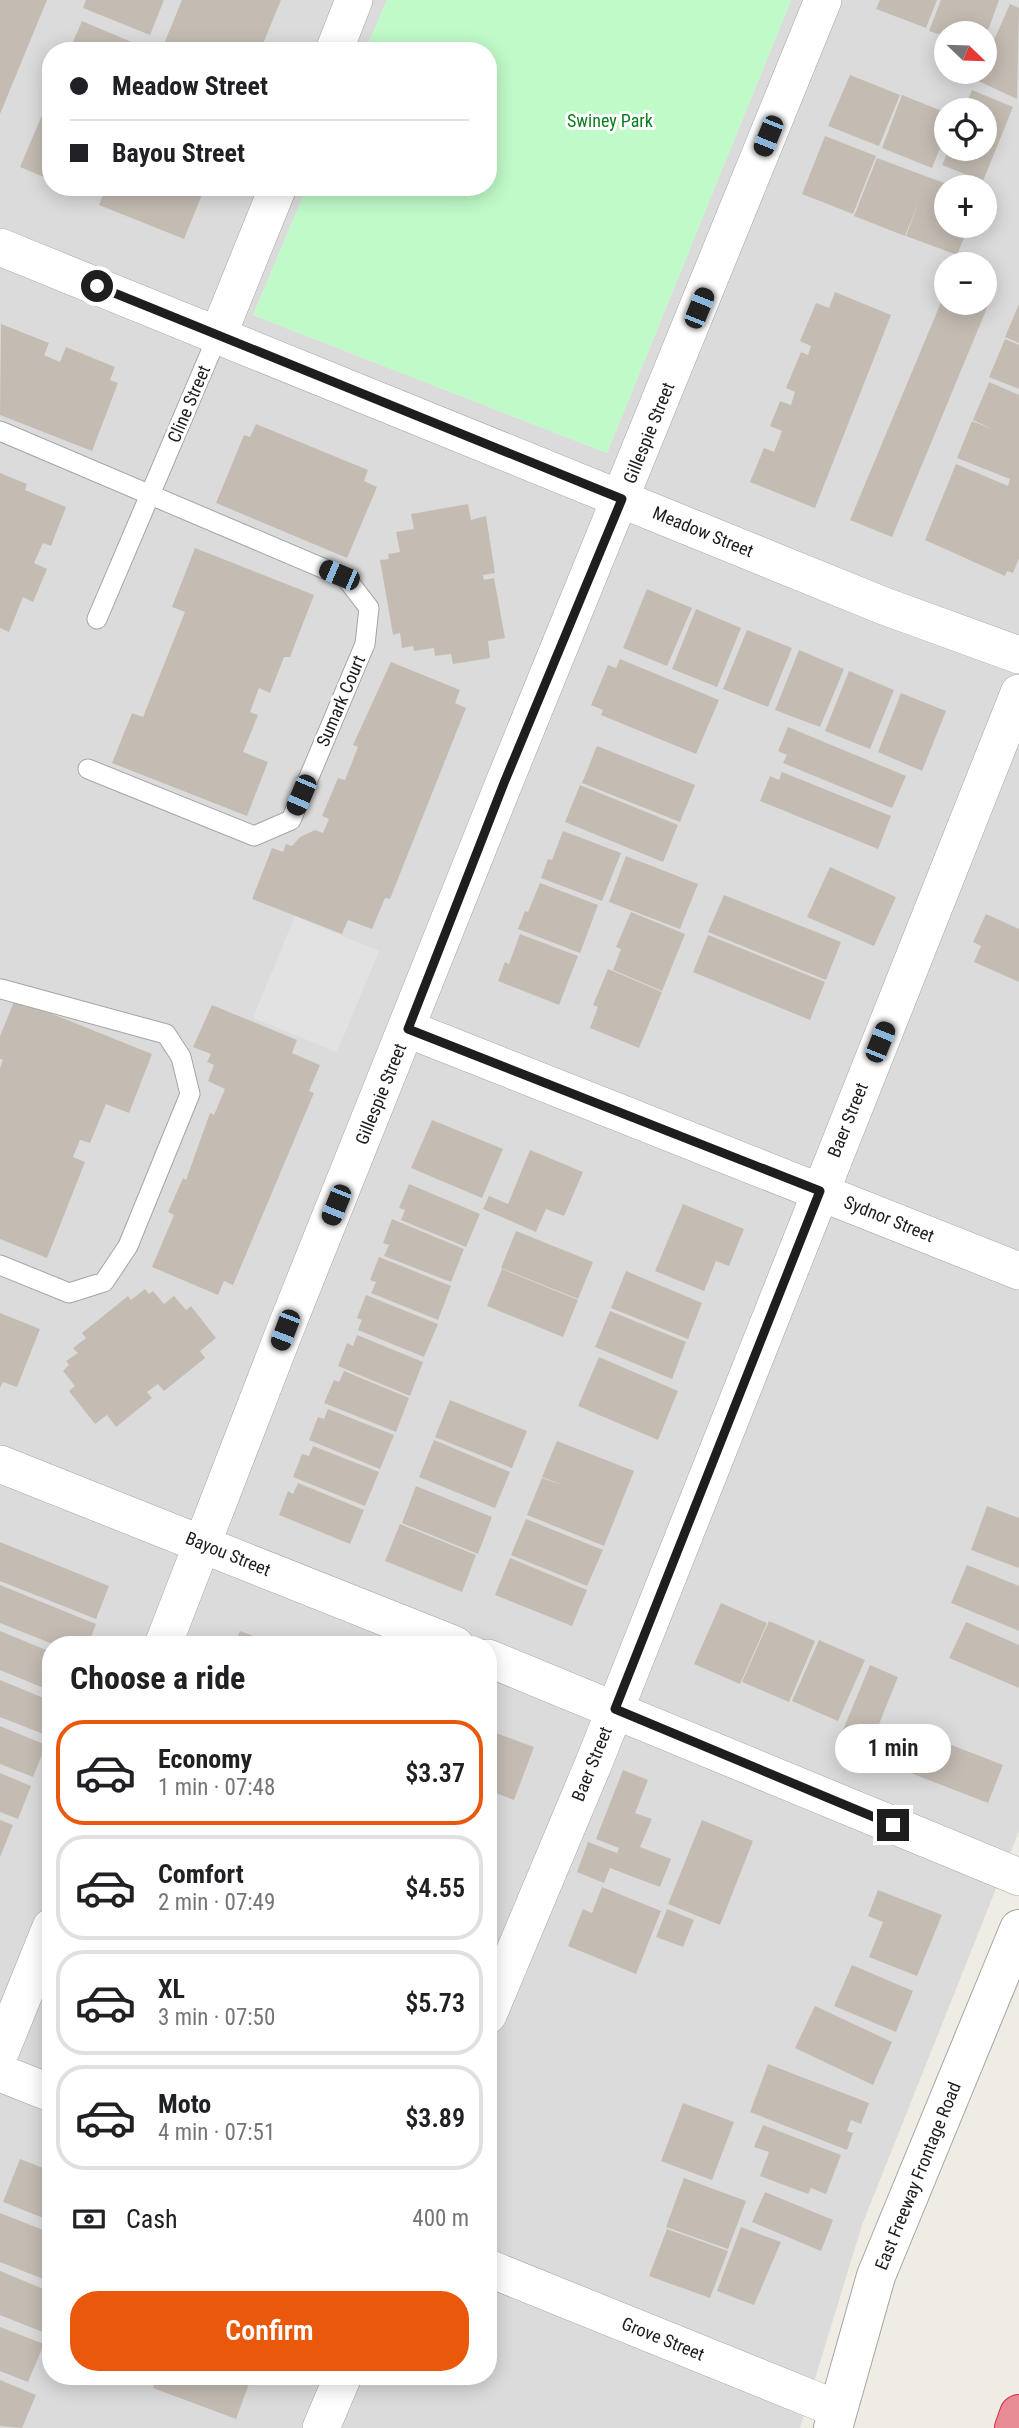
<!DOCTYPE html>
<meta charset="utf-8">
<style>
:root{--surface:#fff;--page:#f6f6f6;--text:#202124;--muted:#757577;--line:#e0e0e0;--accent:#ea580c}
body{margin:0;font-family:"Roboto Condensed",sans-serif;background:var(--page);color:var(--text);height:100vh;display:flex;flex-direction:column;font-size:26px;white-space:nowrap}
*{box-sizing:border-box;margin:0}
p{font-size:23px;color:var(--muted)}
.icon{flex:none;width:38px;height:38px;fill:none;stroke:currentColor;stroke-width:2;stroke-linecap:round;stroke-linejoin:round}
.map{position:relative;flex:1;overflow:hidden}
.panel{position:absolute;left:42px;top:1636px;width:455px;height:749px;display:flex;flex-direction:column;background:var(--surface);border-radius:28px;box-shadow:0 4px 18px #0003}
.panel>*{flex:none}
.guide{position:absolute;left:42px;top:42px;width:455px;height:154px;border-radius:28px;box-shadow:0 4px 18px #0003;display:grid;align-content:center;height:154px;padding:0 28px;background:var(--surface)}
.needle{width:46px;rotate:113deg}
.buttons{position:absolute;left:934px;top:21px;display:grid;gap:14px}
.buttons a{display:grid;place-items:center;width:63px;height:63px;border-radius:50%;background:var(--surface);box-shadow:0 4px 18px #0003;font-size:35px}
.end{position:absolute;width:32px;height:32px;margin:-16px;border:9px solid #1e1e1e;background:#fff;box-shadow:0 0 0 4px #fff}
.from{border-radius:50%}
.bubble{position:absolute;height:49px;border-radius:24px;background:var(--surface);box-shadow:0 4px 18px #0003;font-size:23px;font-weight:600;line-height:49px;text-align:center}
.car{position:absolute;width:21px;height:42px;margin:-21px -10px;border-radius:9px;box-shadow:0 0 5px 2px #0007;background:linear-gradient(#222 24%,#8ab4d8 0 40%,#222 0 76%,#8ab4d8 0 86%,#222 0)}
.guide b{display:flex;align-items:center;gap:24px;height:66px;font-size:26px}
.guide b+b{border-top:2px solid var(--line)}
.guide i{width:18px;height:18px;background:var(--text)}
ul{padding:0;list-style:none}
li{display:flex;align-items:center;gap:21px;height:105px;margin:0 14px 10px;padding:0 14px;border:4px solid var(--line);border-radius:28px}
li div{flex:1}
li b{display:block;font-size:26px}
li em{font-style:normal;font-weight:600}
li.on{border-color:var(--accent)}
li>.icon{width:63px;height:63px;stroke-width:1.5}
h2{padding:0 28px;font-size:32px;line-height:84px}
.pay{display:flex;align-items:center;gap:18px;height:77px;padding:0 28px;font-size:26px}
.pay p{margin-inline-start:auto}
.action{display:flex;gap:14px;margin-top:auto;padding:14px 28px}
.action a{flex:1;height:80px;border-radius:28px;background:var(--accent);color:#fff;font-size:28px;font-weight:600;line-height:80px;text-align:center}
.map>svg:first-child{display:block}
.residential{fill:#dcdbdb;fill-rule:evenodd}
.park{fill:#c0fac9}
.parking{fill:#e2e2e2}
.building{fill:#c4bcb3}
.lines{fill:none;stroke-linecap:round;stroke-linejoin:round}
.service-casing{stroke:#a5a5a5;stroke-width:21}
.minor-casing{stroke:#a5a5a5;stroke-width:38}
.tertiary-casing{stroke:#a5a5a5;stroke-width:40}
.motorway-casing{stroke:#db2254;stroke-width:40}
.service{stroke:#fff;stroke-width:19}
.minor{stroke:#fff;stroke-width:37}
.tertiary{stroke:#fff;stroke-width:38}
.motorway{stroke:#e78b95;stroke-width:38}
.route{stroke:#1e1e1e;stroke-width:9}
.labels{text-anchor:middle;stroke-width:6;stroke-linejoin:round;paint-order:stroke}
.park-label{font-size:18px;fill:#0a7d1d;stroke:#fff}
.street-label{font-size:18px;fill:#1e1e1e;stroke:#fff}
</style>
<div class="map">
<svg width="1019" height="2428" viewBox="0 0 1019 2428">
<rect width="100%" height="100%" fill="#efece4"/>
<!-- residential -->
<path class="residential" d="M0 0H387L365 51H51V187H307L253 315 607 453 791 0H1019V1831L862 2225 800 2428H0ZM947 33H985V72H947ZM947 110H985V149H947ZM947 187H985V226H947ZM947 264H985V303H947ZM51 1645H488V2376H51Z"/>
<!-- park -->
<path class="park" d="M387 0H791L607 453 253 315 307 187H488V51H365Z"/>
<!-- parking -->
<path class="parking" d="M295 916 379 951 337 1052 253 1018Z"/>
<!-- building -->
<path class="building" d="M0 0H47L0 114Z
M86 0H164L150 35 83 8Z
M182 0H281L260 51H161Z
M880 0H937L926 28 876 9Z
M941 0H999L987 33H947V37L929 31Z
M1010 4 1019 8 1017 99 976 80 980 72H985V60Z
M82 21 148 49 147 51H69Z
M850 75 900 95 879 146 828 126Z
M972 90 1013 107 983 181 942 165 949 149H985V110H964Z
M51 94V180L20 167Z
M902 95 947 113V131L932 168 882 148Z
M825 136 876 156 853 214 802 194Z
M877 158 955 187H947V226H969L957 255 906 236 919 201 905 236 854 216Z
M106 187H205L184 239 99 205Z
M985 287 994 291 892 537 850 520 947 288V303H985Z
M835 292 891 315 815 508 750 482 764 448 774 452 782 431 770 426 780 401 791 405 795 392 786 388 801 352 808 355 811 346 800 341 816 303 829 308Z
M1019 304V343L1005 337Z
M1 324 49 343 44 355 60 362 66 347 115 367 110 380 118 383 92 451 0 415Z
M1005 339 1019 345V389L989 377Z
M989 382 1019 395V558L1013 573 1007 571 1005 576 925 540 956 464 1008 486 1010 479 957 458 972 421 994 430 973 420Z
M256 424 368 470 364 481 377 487 347 558 216 503 244 435 250 437Z
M0 473 27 484 25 490 66 507 51 546 43 543 34 563 47 569 33 602 23 597 9 632 0 628Z
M468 504 471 520 486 516 495 573 483 575 484 580 494 578 505 638 488 641 490 658 453 664 451 654 435 656 434 648 414 651 413 646 402 648 400 633 393 635 380 560 389 559 388 554 400 552 396 532 414 529 411 514Z
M195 548 314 595 290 657H284L270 693 259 688 250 712 258 715 243 752 268 762 247 816 112 763 132 713 143 717 185 612 172 607Z
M647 589 692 608 667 666 623 648Z
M696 609 741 628 717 687 672 669Z
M747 630 792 648 768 707 723 689Z
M799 650 844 669 820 727 775 710Z
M620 659 719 700 696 754 601 715 603 710 591 705 608 665 616 668Z
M391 662 460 690 455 703 466 708 390 899 385 898 372 929 348 920 342 934 252 899 272 848 283 852 286 844 292 846 300 837 315 830 323 833 329 819 322 816 338 778 345 780 358 747 353 745Z
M849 671 894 690 870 749 825 731Z
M901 693 946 711 922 771 878 752Z
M788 727 906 776 892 808 783 763 787 755 778 751Z
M597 746 695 785 680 822 582 783Z
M782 772 891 816 878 849 760 801 770 776 779 780Z
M580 785 678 825 663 862 565 822Z
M563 831 621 853 602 901 541 878 548 859 552 860Z
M626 856 698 884 680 929 609 902Z
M830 867 896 897 874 946 807 917Z
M540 883 598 905 580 953 518 929 525 911 528 912Z
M724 895 841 942 826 980 708 932Z
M631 912 685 934 662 991 613 970 621 949 616 947Z
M986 914 1019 929V982L974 962 981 946 973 942Z
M520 934 578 956 559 1005 498 981 505 962 509 964Z
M708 935 825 982 810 1020 693 972Z
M608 969 662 992 639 1048 590 1028 598 1007 593 1005Z
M15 999 152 1054 129 1113 106 1104 90 1143 80 1140 73 1157 85 1162 47 1258 0 1239V1068L3 1060 0 1059V1036Z
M212 1005 297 1040 292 1053 320 1065 309 1091 314 1093 233 1285 224 1281 218 1295 152 1267 174 1215 168 1212 183 1178 186 1180 210 1113 214 1115 225 1089 208 1081 214 1065 207 1062 211 1054 193 1047Z
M432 1120 503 1149 482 1198 411 1168Z
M530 1150 583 1172 564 1216 546 1209 536 1232 483 1209 489 1196 508 1204Z
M409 1184 480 1214 466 1247 401 1220 405 1210 399 1208Z
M683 1204 744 1229 729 1266 716 1261 704 1291 655 1271Z
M392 1219 464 1249 451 1282 384 1256 389 1245 383 1243Z
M516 1231 593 1262 578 1299 501 1268Z
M379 1257 451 1286 438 1320 371 1293 376 1282 370 1280Z
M502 1269 578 1300 563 1337 487 1306Z
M626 1271 702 1303 688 1339 611 1308Z
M145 1289 149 1294 153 1291 164 1304 174 1296 186 1310 191 1306 216 1338 200 1351 205 1358 164 1391 158 1384 147 1392 152 1398 116 1427 107 1415 95 1424 69 1391 75 1386 63 1371 69 1365 66 1361 78 1353 73 1348 86 1338 82 1333 128 1296 131 1300Z
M366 1295 438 1324 424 1357 358 1330 362 1320 357 1318Z
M610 1311 686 1342 672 1379 595 1347Z
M0 1313 40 1329 17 1387 3 1382 0 1388Z
M357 1335 423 1362 410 1396 338 1366 347 1343 353 1346Z
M599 1357 678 1391 658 1440 578 1406Z
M344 1371 409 1398 396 1432 324 1403 334 1380 339 1382Z
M450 1400 527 1431 512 1468 435 1437Z
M328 1409 394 1435 380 1469 309 1440 318 1417 324 1419Z
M434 1440 510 1472 495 1508 419 1477Z
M557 1441 634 1471 604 1546 527 1515 542 1478 565 1486 542 1477Z
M313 1446 379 1472 365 1506 293 1477 302 1454 309 1456Z
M298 1483 364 1510 350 1544 279 1515 288 1491 293 1494Z
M416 1486 492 1517 478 1554 402 1523Z
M987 1506 1019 1518V1568L971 1550Z
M526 1519 603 1550 587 1586 511 1555Z
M400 1524 476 1555 462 1592 385 1561Z
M0 1542 109 1586 96 1619 0 1581Z
M510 1558 587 1590 572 1626 495 1595Z
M967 1565 1019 1586V1631L951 1603Z
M0 1585 96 1624 88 1645H55L0 1623Z
M721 1603 767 1623 740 1684 694 1664Z
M769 1621 815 1641 789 1702 742 1682Z
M966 1622 1019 1645V1688L949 1658Z
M0 1631 51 1652V1691L0 1670Z
M240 1631 277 1645H234Z
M819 1640 865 1660 838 1721 792 1701Z
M870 1665 898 1677 869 1749 840 1737Z
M0 1680 51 1701V1737L0 1717Z
M0 1726 46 1745 33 1777 0 1764Z
M488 1730 534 1747 514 1800 488 1790Z
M923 1734 1003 1765 988 1803 908 1772Z
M623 1770 648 1780 635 1813 652 1819 640 1847 671 1859 660 1887 610 1868 604 1883 577 1872 588 1842 617 1853 619 1848 596 1839Z
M0 1773 31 1786 18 1819 0 1812Z
M0 1820 13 1825 0 1857Z
M702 1820 753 1841 720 1925 668 1904Z
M602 1887 661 1911 636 1974 568 1946 583 1909 592 1913Z
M878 1890 942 1915 917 1976 869 1957 883 1922 868 1916Z
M667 1909 694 1920 683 1947 656 1937Z
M852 1965 913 1991 896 2032 834 2006Z
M815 2006 892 2042 873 2085 795 2048Z
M768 2064 869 2103 861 2124 851 2120 847 2131 853 2133 847 2150 750 2112Z
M683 2103 734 2122 712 2180 661 2161Z
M763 2125 841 2155 826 2194 811 2188 808 2194 760 2176 769 2152 754 2147Z
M20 2159 51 2171V2221L3 2202Z
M684 2178 746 2201 728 2249 666 2227Z
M765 2192 833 2220 821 2251 752 2222Z
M0 2213 51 2233V2282L0 2262Z
M741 2227 781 2242 754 2305 717 2291Z
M667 2229 728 2251 710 2298 649 2276Z
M0 2271 51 2292V2320L45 2333 0 2315Z
M0 2327 44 2344 28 2382 0 2371Z
M157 2376H252L236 2419 153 2388Z
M0 2380 36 2395 22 2428 0 2426Z"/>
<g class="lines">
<defs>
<path id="service" d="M0 431 346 578 369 608 365 644 291 820 254 836 88 769
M97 619 218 335
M0 1265 69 1293 104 1282 128 1246 190 1094 181 1057 166 1034 1 989"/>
<path id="minor" d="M334 51 354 0
M0 247 884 606 1019 655
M218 335 278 187
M408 1029 1019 1271
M0 1464 455 1645
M163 1645 285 1330 504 783 823 0
M488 1658 1019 1877
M488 2015 595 1760 1019 693
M0 2053 51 1927
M0 2073 51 2093
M488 2268 837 2409
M321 2428 343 2376"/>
<path id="tertiary" d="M833 2428 876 2276 1019 1929"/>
<path id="motorway" d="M1014 2428 1019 2414"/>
</defs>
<!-- service casing -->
<use href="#service" class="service-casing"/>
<!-- minor casing -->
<use href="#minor" class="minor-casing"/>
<!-- tertiary casing -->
<use href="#tertiary" class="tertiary-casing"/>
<!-- motorway casing -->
<use href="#motorway" class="motorway-casing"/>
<!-- service -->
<use href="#service" class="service"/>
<!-- minor -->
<use href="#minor" class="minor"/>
<!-- tertiary -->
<use href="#tertiary" class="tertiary"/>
<!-- motorway -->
<use href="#motorway" class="motorway"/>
</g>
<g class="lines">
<!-- route -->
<path class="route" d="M97 286 622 499 504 783 408 1029 820 1191 615 1709 893 1825"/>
</g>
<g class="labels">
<!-- park labels -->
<g class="park-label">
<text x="610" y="127">Swiney Park</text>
</g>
<!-- street labels -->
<g class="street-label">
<text transform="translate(189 404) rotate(-67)" y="6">Cline Street</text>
<text transform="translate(649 433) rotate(-68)" y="6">Gillespie Street</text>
<text transform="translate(703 532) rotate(22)" y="6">Meadow Street</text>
<text transform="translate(341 701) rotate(-67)" y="6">Sumark Court</text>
<text transform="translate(381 1094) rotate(-68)" y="6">Gillespie Street</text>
<text transform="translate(848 1120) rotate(-68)" y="6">Baer Street</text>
<text transform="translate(889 1219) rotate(22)" y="6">Sydnor Street</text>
<text transform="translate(228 1554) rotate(22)" y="6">Bayou Street</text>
<text transform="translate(592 1764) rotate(-68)" y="6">Baer Street</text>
<text transform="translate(918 2176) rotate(-68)" y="6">East Freeway Frontage Road</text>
<text transform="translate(663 2339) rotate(22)" y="6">Grove Street</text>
</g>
</g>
</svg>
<div class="buttons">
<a><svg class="needle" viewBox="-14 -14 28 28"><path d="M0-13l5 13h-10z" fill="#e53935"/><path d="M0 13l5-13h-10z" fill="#757577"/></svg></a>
<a><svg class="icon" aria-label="locate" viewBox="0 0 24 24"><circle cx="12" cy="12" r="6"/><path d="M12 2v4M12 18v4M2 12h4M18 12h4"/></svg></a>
<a>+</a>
<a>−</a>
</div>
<i class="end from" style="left:97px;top:286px"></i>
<i class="end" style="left:893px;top:1825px"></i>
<div class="bubble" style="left:835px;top:1724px;width:116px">1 min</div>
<i class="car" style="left:768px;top:136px;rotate:202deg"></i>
<i class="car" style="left:699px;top:308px;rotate:22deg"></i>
<i class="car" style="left:339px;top:575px;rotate:293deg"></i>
<i class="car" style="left:301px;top:795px;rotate:203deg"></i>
<i class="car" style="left:880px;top:1042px;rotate:22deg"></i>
<i class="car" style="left:336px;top:1205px;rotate:202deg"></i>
<i class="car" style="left:285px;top:1330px;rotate:201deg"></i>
<div class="guide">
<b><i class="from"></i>Meadow Street</b>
<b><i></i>Bayou Street</b>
</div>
<section class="panel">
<h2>Choose a ride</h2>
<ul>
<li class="on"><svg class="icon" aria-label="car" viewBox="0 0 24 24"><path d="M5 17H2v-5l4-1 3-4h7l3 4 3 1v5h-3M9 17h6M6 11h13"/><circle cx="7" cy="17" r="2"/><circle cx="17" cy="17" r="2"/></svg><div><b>Economy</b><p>1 min · 07:48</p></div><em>$3.37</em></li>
<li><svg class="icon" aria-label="car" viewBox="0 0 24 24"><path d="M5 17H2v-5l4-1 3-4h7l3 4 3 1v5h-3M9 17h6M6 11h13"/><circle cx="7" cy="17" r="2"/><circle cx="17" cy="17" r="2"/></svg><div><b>Comfort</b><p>2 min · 07:49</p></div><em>$4.55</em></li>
<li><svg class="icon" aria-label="car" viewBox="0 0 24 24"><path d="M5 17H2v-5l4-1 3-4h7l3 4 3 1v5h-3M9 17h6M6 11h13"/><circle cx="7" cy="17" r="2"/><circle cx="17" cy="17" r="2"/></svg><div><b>XL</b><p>3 min · 07:50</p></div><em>$5.73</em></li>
<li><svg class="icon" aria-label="car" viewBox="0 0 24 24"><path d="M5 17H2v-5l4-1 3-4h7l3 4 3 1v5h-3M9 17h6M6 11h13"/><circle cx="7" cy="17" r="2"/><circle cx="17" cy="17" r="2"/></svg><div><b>Moto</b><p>4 min · 07:51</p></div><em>$3.89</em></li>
</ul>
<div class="pay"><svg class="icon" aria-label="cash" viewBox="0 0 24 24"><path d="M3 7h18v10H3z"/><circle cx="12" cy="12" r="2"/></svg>Cash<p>400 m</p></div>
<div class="action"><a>Confirm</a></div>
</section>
</div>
